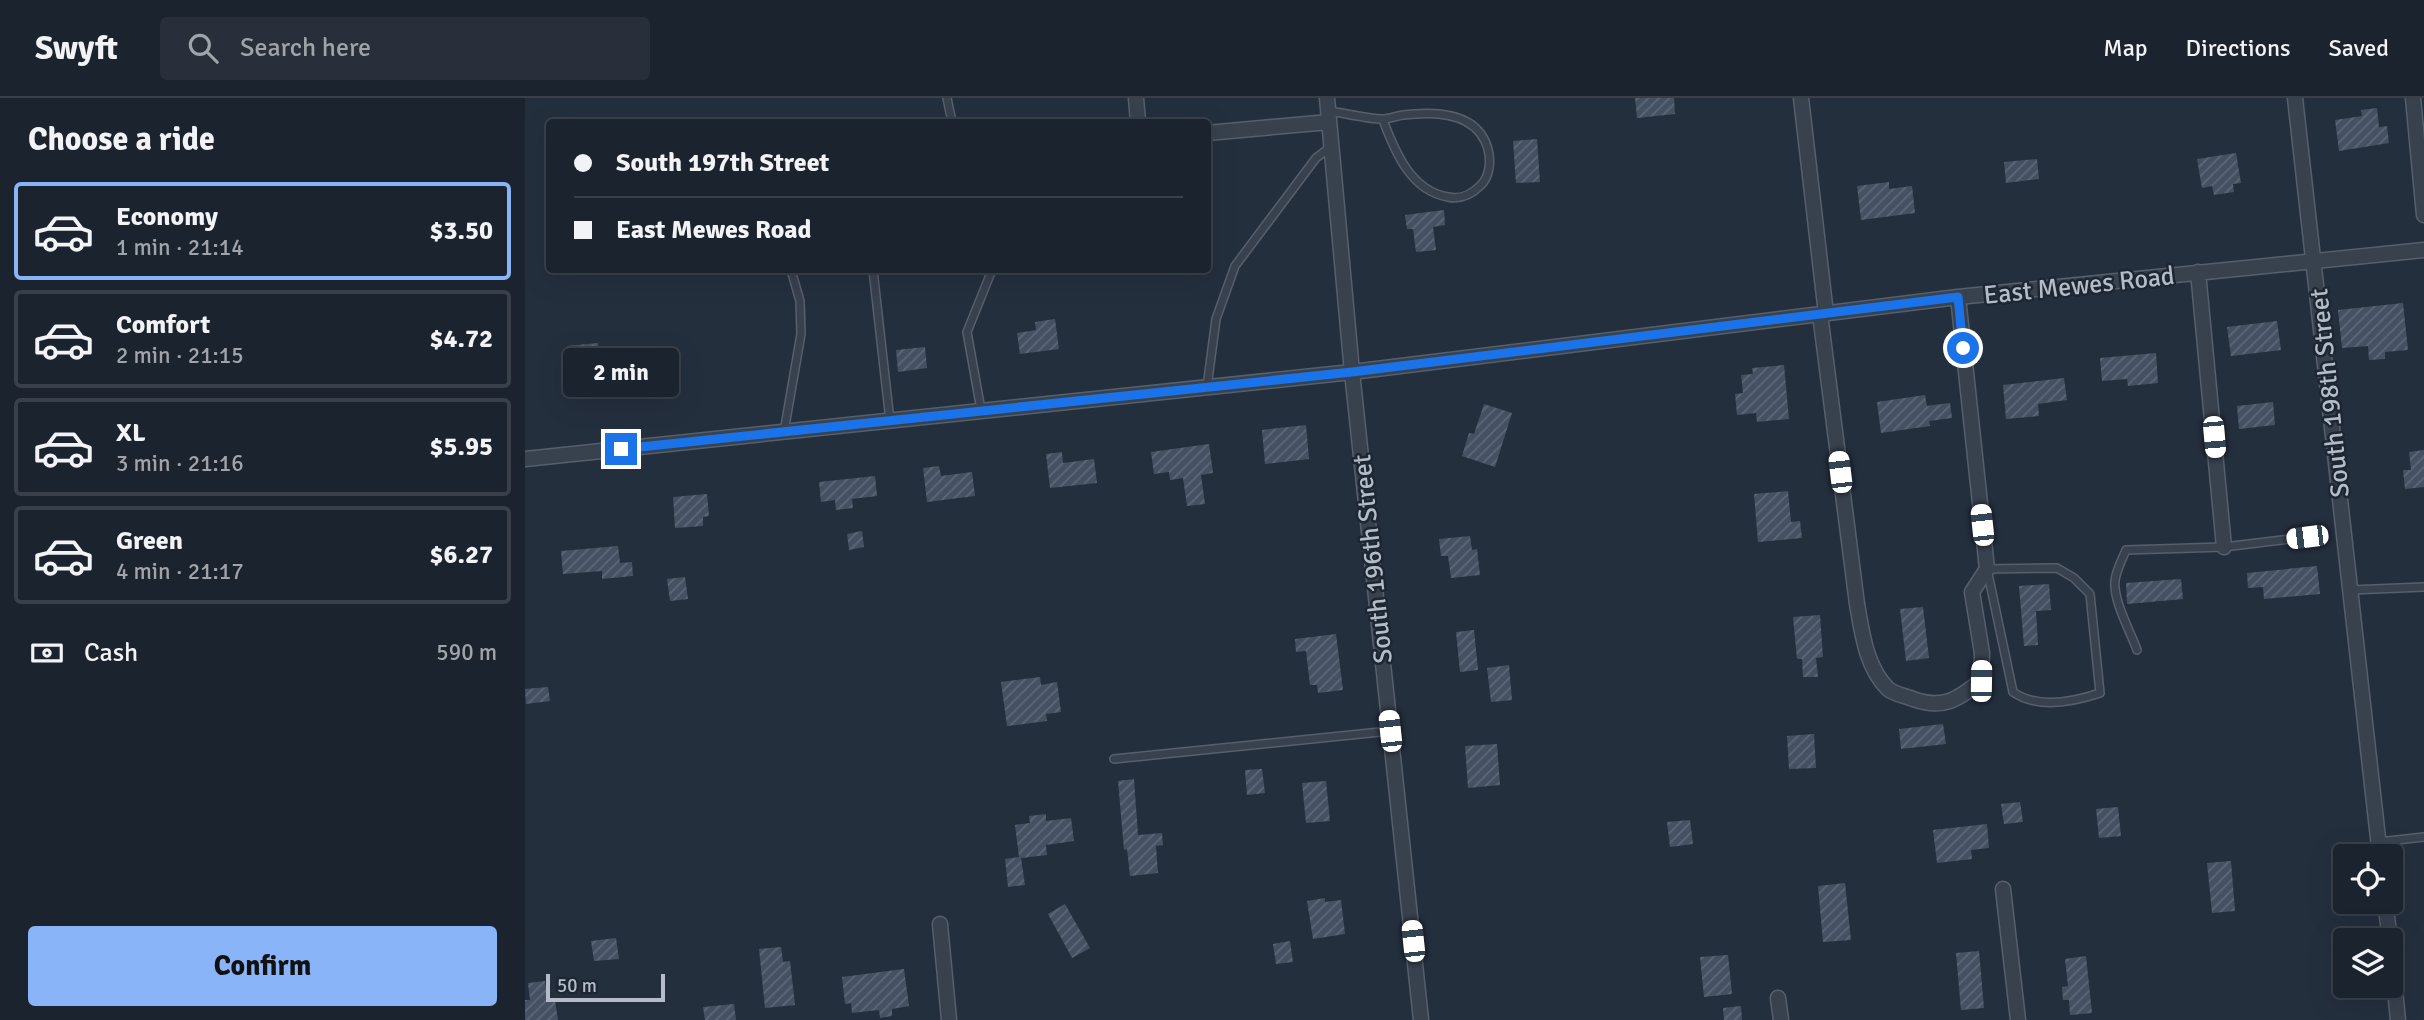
<!DOCTYPE html>
<meta charset="utf-8">
<style>
:root{--surface:#1b232e;--page:#282f3a;--text:#f1f3f6;--muted:#a0a4aa;--line:#39404a;--accent:#8ab4f8}
body{margin:0;font-family:Signika,sans-serif;background:var(--page);color:var(--text);height:100vh;display:flex;flex-direction:column;font-size:26px;white-space:nowrap}
*{box-sizing:border-box;margin:0}
p{font-size:23px;color:var(--muted)}
.icon{flex:none;width:38px;height:38px;fill:none;stroke:currentColor;stroke-width:2;stroke-linecap:round;stroke-linejoin:round}
.map{position:relative;flex:1;overflow:hidden}
.side{display:flex;flex-direction:column;background:var(--surface);width:525px}
.side>*{flex:none}
.hud{position:absolute;left:21px;top:21px;width:665px;height:154px;border-radius:7px;box-shadow:0 7px 28px #0002,0 0 0 2px var(--line);display:grid;align-content:center;height:154px;padding:0 28px;background:var(--surface)}
.fabs{position:absolute;left:1808px;top:746px;display:grid;gap:14px}
.fabs a{display:grid;place-items:center;width:70px;height:70px;border-radius:7px;background:var(--surface);box-shadow:0 7px 28px #0002,0 0 0 2px var(--line);font-size:35px}
.scale{position:absolute;left:21px;bottom:18px;width:119px;box-sizing:border-box;padding-left:7px;border:4px solid #b4bcc9;border-top:0;font-size:19px;line-height:24px;white-space:nowrap;color:#b4bcc9;-webkit-text-stroke:5px #1d2633;paint-order:stroke}
.end{position:absolute;width:32px;height:32px;margin:-16px;border:9px solid #1a73e8;background:#fff;box-shadow:0 0 0 4px #fff}
.from{border-radius:50%}
.bubble{position:absolute;height:49px;border-radius:7px;background:var(--surface);box-shadow:0 7px 28px #0002,0 0 0 2px var(--line);font-size:23px;font-weight:700;line-height:49px;text-align:center}
.car{position:absolute;width:21px;height:42px;margin:-21px -10px;border-radius:9px;box-shadow:0 0 5px 2px #0007;background:linear-gradient(#fff 24%,#345 0 40%,#fff 0 76%,#345 0 86%,#fff 0)}
.hud b{display:flex;align-items:center;gap:24px;height:66px;font-size:26px}
.hud b+b{border-top:2px solid var(--line)}
.hud i{width:18px;height:18px;background:var(--text)}
ul{padding:0;list-style:none}
li{display:flex;align-items:center;gap:21px;height:98px;margin:0 14px 10px;padding:0 14px;border:4px solid var(--line);border-radius:7px}
li div{flex:1}
li b{display:block;font-size:26px}
li em{font-style:normal;font-weight:700}
li.selected{border-color:var(--accent)}
li>.icon{width:63px;height:63px;stroke-width:1.5}
h2{padding:0 28px;font-size:32px;line-height:84px}
.pay{display:flex;align-items:center;gap:18px;height:77px;padding:0 28px;font-size:26px}
.pay p{margin-inline-start:auto}
.action{display:flex;gap:14px;margin-top:auto;padding:14px 28px}
.action a{flex:1;height:80px;border-radius:7px;background:var(--accent);color:#111;font-size:28px;font-weight:700;line-height:80px;text-align:center}
header{display:flex;align-items:center;gap:42px;box-sizing:border-box;height:98px;padding:0 35px;background:var(--surface);border-bottom:2px solid var(--line)}
header strong{font-size:33px}
nav{display:flex;gap:38px;margin-inline-start:auto;font-size:24px}
.search{width:490px;height:63px;background:var(--page);display:flex;align-items:center;gap:18px;box-sizing:border-box;padding:0 24px;border-radius:7px;color:var(--muted);font-size:26px}
main{display:flex;flex:1;min-height:0}
.map>svg:first-child{display:block}
.building{fill:url(#building-hatch)}
.lines{fill:none;stroke-linecap:round;stroke-linejoin:round}
.service-casing{stroke:#565f6c;stroke-width:10}
.minor-casing{stroke:#565f6c;stroke-width:17}
.service{stroke:#38414e;stroke-width:7}
.minor{stroke:#38414e;stroke-width:14}
.route{stroke:#1a73e8;stroke-width:9}
.labels{text-anchor:middle;stroke-width:5;stroke-linejoin:round;paint-order:stroke}
.street-label{font-size:26px;fill:#b4bcc9;stroke:#1d2633}
</style>
<header>
<strong>Swyft</strong>
<div class="search"><svg class="icon" aria-label="search" viewBox="0 0 24 24"><circle cx="10" cy="10" r="6"/><path d="M15 15l6 6"/></svg>Search here</div>
<nav><a>Map</a><a>Directions</a><a>Saved</a></nav>
</header>
<main>
<section class="side">
<h2>Choose a ride</h2>
<ul>
<li class="selected"><svg class="icon" aria-label="car" viewBox="0 0 24 24"><path d="M5 17H2v-5l4-1 3-4h7l3 4 3 1v5h-3M9 17h6M6 11h13"/><circle cx="7" cy="17" r="2"/><circle cx="17" cy="17" r="2"/></svg><div><b>Economy</b><p>1 min · 21:14</p></div><em>$3.50</em></li>
<li><svg class="icon" aria-label="car" viewBox="0 0 24 24"><path d="M5 17H2v-5l4-1 3-4h7l3 4 3 1v5h-3M9 17h6M6 11h13"/><circle cx="7" cy="17" r="2"/><circle cx="17" cy="17" r="2"/></svg><div><b>Comfort</b><p>2 min · 21:15</p></div><em>$4.72</em></li>
<li><svg class="icon" aria-label="car" viewBox="0 0 24 24"><path d="M5 17H2v-5l4-1 3-4h7l3 4 3 1v5h-3M9 17h6M6 11h13"/><circle cx="7" cy="17" r="2"/><circle cx="17" cy="17" r="2"/></svg><div><b>XL</b><p>3 min · 21:16</p></div><em>$5.95</em></li>
<li><svg class="icon" aria-label="car" viewBox="0 0 24 24"><path d="M5 17H2v-5l4-1 3-4h7l3 4 3 1v5h-3M9 17h6M6 11h13"/><circle cx="7" cy="17" r="2"/><circle cx="17" cy="17" r="2"/></svg><div><b>Green</b><p>4 min · 21:17</p></div><em>$6.27</em></li>
</ul>
<div class="pay"><svg class="icon" aria-label="cash" viewBox="0 0 24 24"><path d="M3 7h18v10H3z"/><circle cx="12" cy="12" r="2"/></svg>Cash<p>590 m</p></div>
<div class="action"><a>Confirm</a></div>
</section>
<div class="map">
<svg width="1899" height="922" viewBox="0 0 1899 922">
<defs>
<pattern id="building-hatch" width="6" height="6" patternUnits="userSpaceOnUse" patternTransform="scale(1.75)"><rect width="6" height="6" fill="#455162"/><path d="M-1 1l2-2M0 6l6-6M5 7l2-2" fill="none" stroke="#5d6877"/></pattern>
</defs>
<rect width="100%" height="100%" fill="#242f3e"/>
<!-- building -->
<path class="building" d="M1110 0H1149L1150 16 1112 20Z
M1852 10 1854 29 1862 28 1864 45 1814 53 1810 22 1837 18 1836 12Z
M1012 41 1015 84 991 85 988 43Z
M1711 55 1716 85 1708 86 1709 94 1689 97 1687 88 1677 90 1672 61Z
M1512 61 1514 81 1481 85 1479 64Z
M1364 84V91L1387 88 1390 115 1336 122 1332 88Z
M919 112 920 127 908 129 911 152 891 154 888 131H882L880 117Z
M1878 205 1883 252 1860 254V261L1844 262 1843 248 1817 250 1813 212Z
M530 221 534 251 495 256 492 235 511 232 510 224Z
M1752 223 1756 252 1706 258 1702 229Z
M73 245 74 262 44 266 42 248Z
M400 249 402 270 373 274 371 252Z
M1631 255 1633 285 1603 288 1602 281 1577 283 1575 260Z
M1259 267 1264 321 1232 324 1231 315 1212 317 1210 296 1218 295 1216 277 1228 276 1227 270Z
M1539 280 1542 302 1513 306 1514 318 1481 321 1478 287Z
M1400 297 1402 308 1425 305 1427 320 1404 323 1405 328 1356 335 1352 304Z
M1748 304 1750 327 1714 331 1712 308Z
M959 306 987 315 970 369 937 358 944 335 949 336Z
M781 327 784 361 740 366 737 332Z
M684 346 688 375 676 377 680 406 662 408 658 380 645 382 644 374 629 376 626 354Z
M1899 352V389L1880 391 1878 372H1886L1884 354Z
M537 354 538 365 569 361 572 385 525 390 521 356Z
M414 368 416 378 447 374 450 398 402 404 398 370Z
M350 378 352 398 327 401 328 410 311 412 310 402 296 404 294 384Z
M1263 393 1266 424 1275 423 1277 440 1233 444 1229 396Z
M182 396 184 418 178 419V428L150 430 148 399Z
M337 433 339 449 324 452 322 436Z
M945 438 947 452 952 451 955 477 926 480 923 458H916L914 441Z
M93 448 95 465 107 464 108 478 77 481V473L38 476 36 453Z
M1792 468 1795 496 1739 501 1738 489 1723 490 1722 475Z
M160 479 163 501 145 503 142 481Z
M1656 481 1658 501 1602 506 1601 485Z
M1524 486 1526 512 1511 513 1513 547 1499 548 1494 488Z
M1398 509 1404 560 1381 563 1375 511Z
M1295 517 1298 559 1291 560 1293 579H1278L1277 561H1272L1268 519Z
M949 532 953 572 935 574 931 534Z
M811 536 818 592 793 595 792 587H785L781 553 771 554 770 541Z
M984 567 987 602 966 604 962 570Z
M515 579 516 587 532 584 536 614 521 616 522 623 482 628 476 584Z
M23 589 25 603 1 606 0 591Z
M1418 626 1421 646 1376 651 1374 631Z
M1289 636 1291 670 1264 671 1262 638Z
M972 646 975 687 943 690 940 648Z
M737 671 740 695 722 697 720 672Z
M609 681 613 737 637 735 638 747 631 748 633 775 605 778 602 751 599 752 593 683Z
M801 683 805 723 781 725 777 685Z
M1495 704 1498 724 1479 726 1476 706Z
M1593 709 1596 738 1574 740 1571 711Z
M521 716V723L546 720 549 743 521 747 522 757 496 760 500 787 483 789 480 761 494 759 490 727 505 725 504 718Z
M1165 722 1168 746 1145 749 1142 724Z
M1462 726 1464 750 1446 752 1447 761 1412 765 1408 732Z
M1706 763 1710 813 1687 815 1682 765Z
M1320 785 1326 842 1298 844 1293 788Z
M800 800V804L816 802 820 836 788 841 782 803Z
M540 806 565 850 547 860 523 816Z
M91 840 94 861 69 863 66 843Z
M765 843 768 864 751 866 748 846Z
M256 849 258 864 265 863 270 907 240 910 234 851Z
M1454 853 1459 910 1436 912 1431 855Z
M1203 857 1207 896 1179 899 1175 859Z
M1561 858 1567 915 1545 917 1544 902H1538L1537 889 1543 888 1540 861Z
M379 871 384 908 367 911V918L355 920 354 912 327 915 326 905 320 906 317 879Z
M20 883 23 903 30 902 33 922H0V902H5L3 885Z
M209 906 211 922H180L178 909Z
M1216 908 1217 922H1199L1198 910Z"/>
<g class="lines">
<defs>
<path id="service" d="M422 0 427 24
M804 13C819 15 843 21 857 21 864 21 871 18 878 17 910 13 953 14 963 51 966 63 965 78 956 87 947 96 937 102 923 99 886 93 870 54 858 22
M348 172 365 323
M682 289 691 221 710 168 791 60 807 48
M456 312 442 234 467 172
M259 334 276 236 275 203 266 172
M1532 470 1549 480 1565 496 1575 595C1548 604 1512 611 1488 594L1462 471Z
M1825 492 1899 489
M1612 552C1605 533 1588 502 1590 483 1591 472 1597 462 1601 452L1699 449 1782 439
M589 661 865 633
M1854 744 1899 739"/>
<path id="minor" d="M611 0 613 24
M802 0 827 274 896 922
M1276 0 1301 216
M1770 0 1855 758
M1888 0 1899 117
M682 35 804 24
M1673 174 1699 449
M1295 216 1332 506C1337 535 1341 569 1363 591 1369 596 1381 598 1388 601 1419 612 1433 601 1456 583L1457 555 1447 494 1462 471 1433 199
M0 361 827 274 1433 199 1899 152
M1478 791 1493 922
M1860 803 1865 842
M415 826 424 922
M1866 851 1873 922
M1253 900 1256 922"/>
</defs>
<!-- service casing -->
<use href="#service" class="service-casing"/>
<!-- minor casing -->
<use href="#minor" class="minor-casing"/>
<!-- service -->
<use href="#service" class="service"/>
<!-- minor -->
<use href="#minor" class="minor"/>
</g>
<g class="lines">
<!-- route -->
<path class="route" d="M96 351 827 274 1433 199 1438 250"/>
</g>
<g class="labels">
<!-- street labels -->
<g class="street-label">
<text transform="translate(1554 187) rotate(-6)" y="9">East Mewes Road</text>
<text transform="translate(1804 295) rotate(-96)" y="9">South 198th Street</text>
<text transform="translate(847 461) rotate(-96)" y="9">South 196th Street</text>
</g>
</g>
</svg>
<div class="fabs">
<a><svg class="icon" aria-label="locate" viewBox="0 0 24 24"><circle cx="12" cy="12" r="6"/><path d="M12 2v4M12 18v4M2 12h4M18 12h4"/></svg></a>
<a><svg class="icon" aria-label="layers" viewBox="0 0 24 24"><path d="M12 4l9 5-9 5-9-5zM3 14l9 5 9-5"/></svg></a>
</div>
<div class="scale">50 m</div>
<i class="end from" style="left:1438px;top:250px"></i>
<i class="end" style="left:96px;top:351px"></i>
<div class="bubble" style="left:38px;top:250px;width:116px">2 min</div>
<i class="car" style="left:1689px;top:339px;rotate:175deg"></i>
<i class="car" style="left:1315px;top:374px;rotate:353deg"></i>
<i class="car" style="left:1457px;top:427px;rotate:354deg"></i>
<i class="car" style="left:1782px;top:439px;rotate:263deg"></i>
<i class="car" style="left:1456px;top:583px;rotate:1deg"></i>
<i class="car" style="left:865px;top:633px;rotate:354deg"></i>
<i class="car" style="left:888px;top:843px;rotate:354deg"></i>
<div class="hud">
<b><i class="from"></i>South 197th Street</b>
<b><i></i>East Mewes Road</b>
</div>
</div>
</main>
